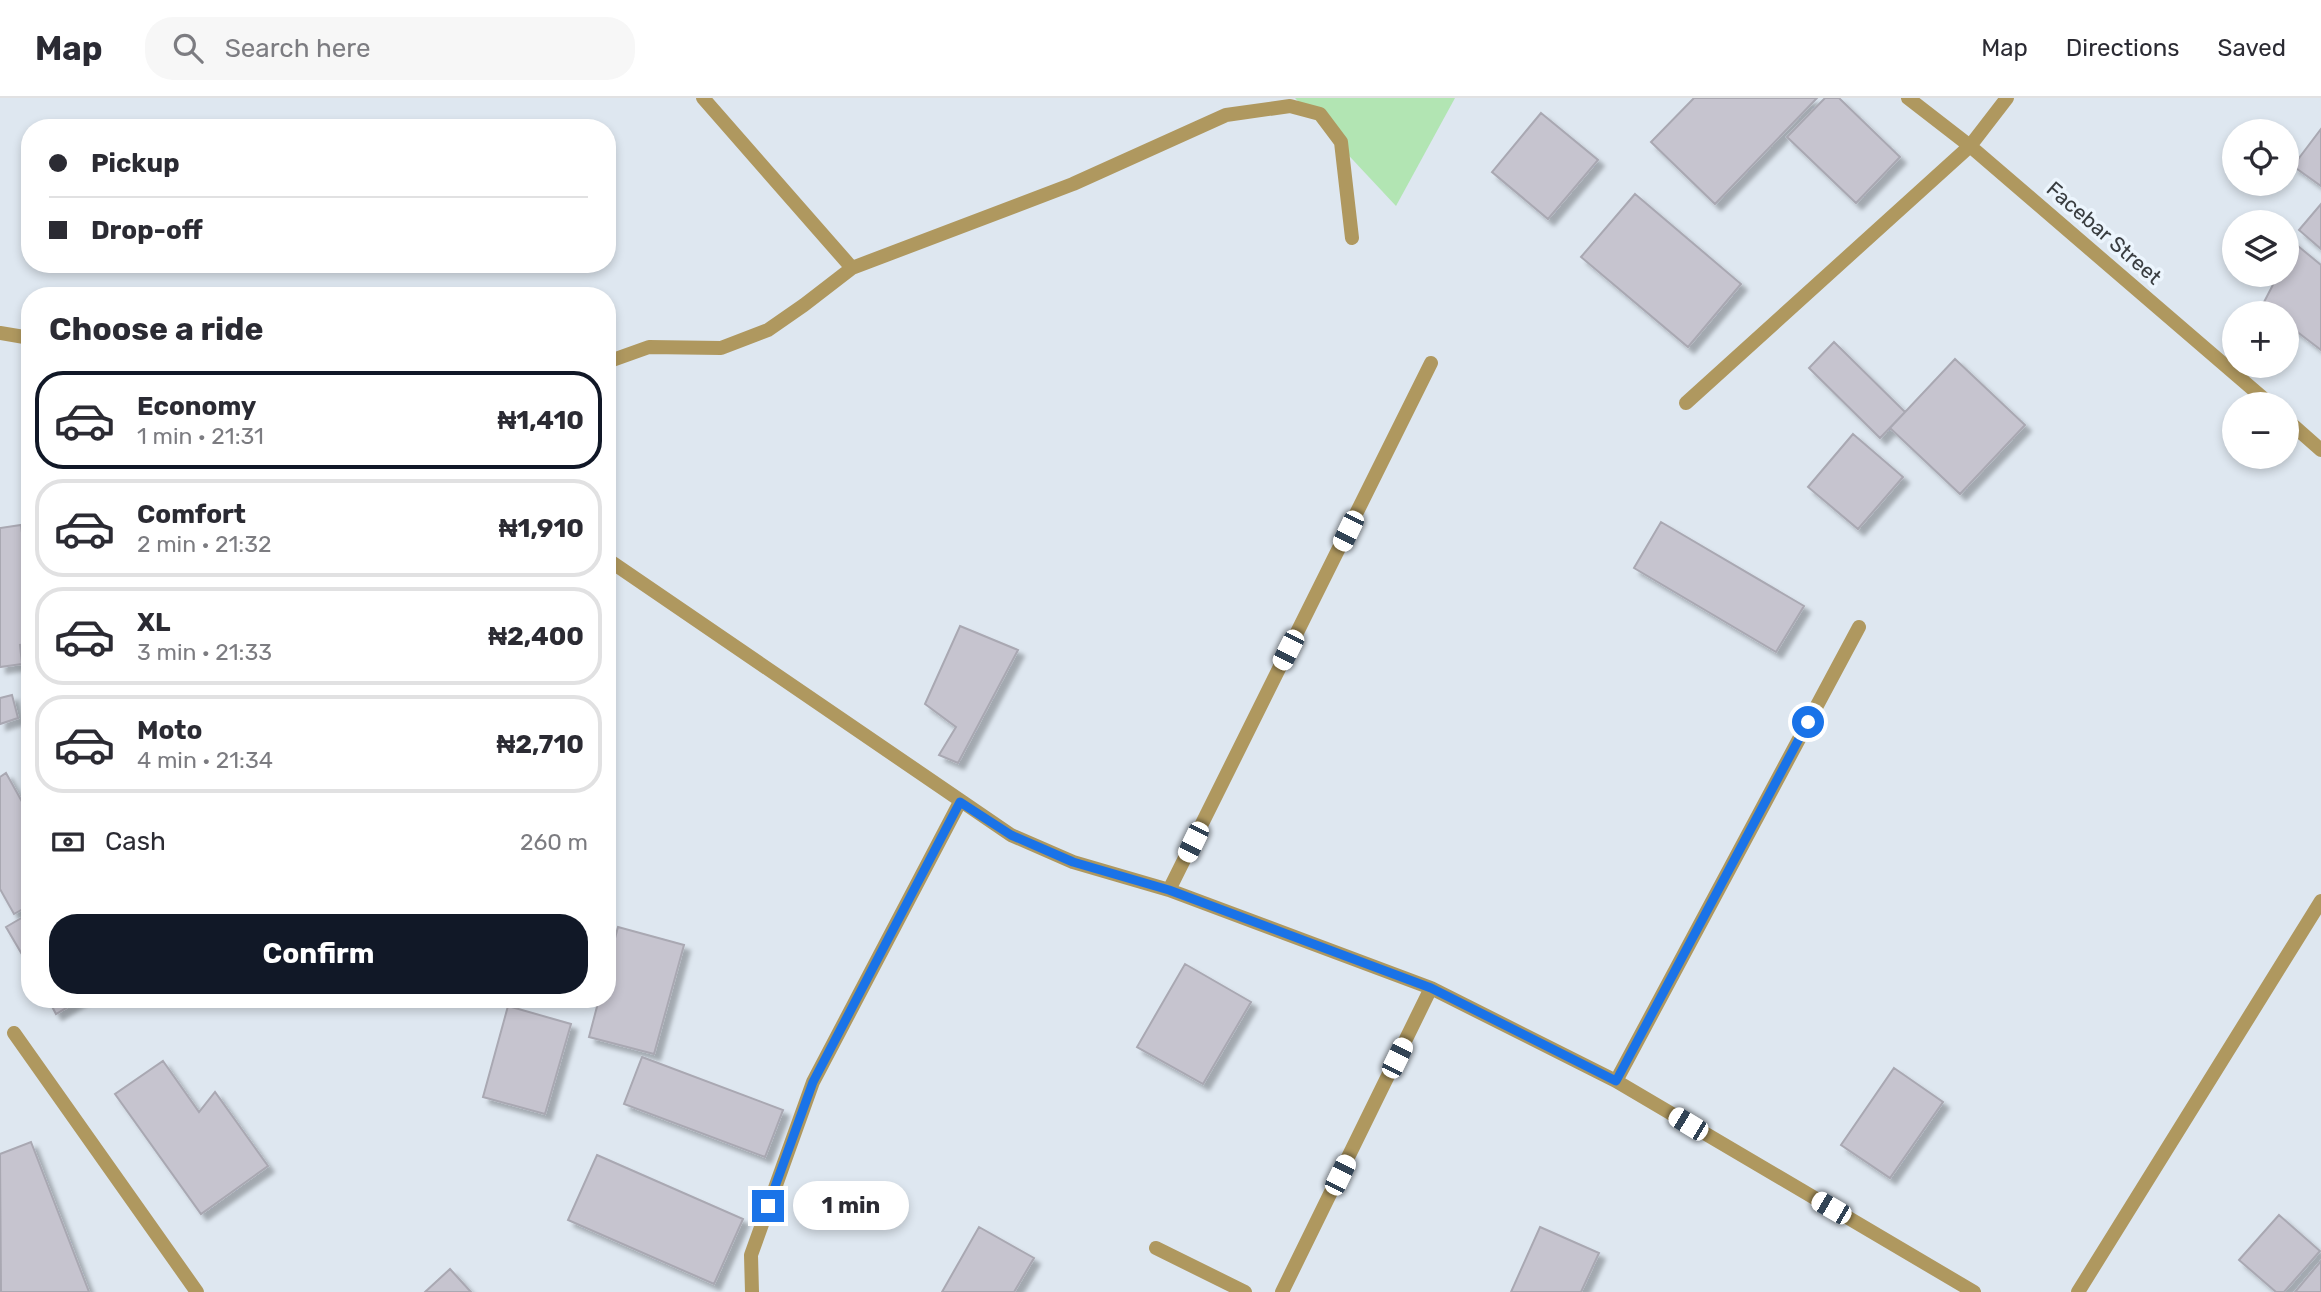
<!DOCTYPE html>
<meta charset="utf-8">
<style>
:root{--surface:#fff;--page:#f7f7f7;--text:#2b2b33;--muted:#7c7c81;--line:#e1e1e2;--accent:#111827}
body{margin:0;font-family:Rubik,sans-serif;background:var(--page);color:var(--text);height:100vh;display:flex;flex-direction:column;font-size:26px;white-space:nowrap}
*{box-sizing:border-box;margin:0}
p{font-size:23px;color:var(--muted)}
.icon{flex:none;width:38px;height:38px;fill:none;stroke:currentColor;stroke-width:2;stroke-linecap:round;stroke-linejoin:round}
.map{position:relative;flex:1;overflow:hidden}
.details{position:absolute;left:21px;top:189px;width:595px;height:721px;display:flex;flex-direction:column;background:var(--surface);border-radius:28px;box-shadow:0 4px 10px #0003}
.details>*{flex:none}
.guide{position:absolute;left:21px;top:21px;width:595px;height:154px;border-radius:28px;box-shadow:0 4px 10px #0003;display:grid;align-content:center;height:154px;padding:0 28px;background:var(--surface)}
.buttons{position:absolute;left:2222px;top:21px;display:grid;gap:14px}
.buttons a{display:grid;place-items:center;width:77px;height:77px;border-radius:50%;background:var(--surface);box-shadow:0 4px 10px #0003;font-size:35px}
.end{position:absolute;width:32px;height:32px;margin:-16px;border:9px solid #1a73e8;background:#fff;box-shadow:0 0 0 4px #fff}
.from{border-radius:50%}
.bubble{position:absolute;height:49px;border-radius:24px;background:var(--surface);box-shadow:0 4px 10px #0003;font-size:23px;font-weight:700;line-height:49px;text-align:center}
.car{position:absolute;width:21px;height:42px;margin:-21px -10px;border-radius:9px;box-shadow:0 0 5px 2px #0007;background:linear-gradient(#fff 24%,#345 0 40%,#fff 0 76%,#345 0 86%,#fff 0)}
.guide b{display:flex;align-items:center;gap:24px;height:66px;font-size:26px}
.guide b+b{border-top:2px solid var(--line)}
.guide i{width:18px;height:18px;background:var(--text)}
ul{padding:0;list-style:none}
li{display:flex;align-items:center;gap:21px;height:98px;margin:0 14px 10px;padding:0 14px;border:4px solid var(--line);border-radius:28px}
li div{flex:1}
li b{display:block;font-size:26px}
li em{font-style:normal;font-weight:700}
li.on{border-color:var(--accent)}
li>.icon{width:63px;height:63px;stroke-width:1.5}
h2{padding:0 28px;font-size:32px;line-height:84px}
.pay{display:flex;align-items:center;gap:18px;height:77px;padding:0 28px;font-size:26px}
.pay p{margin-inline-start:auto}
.cta{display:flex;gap:14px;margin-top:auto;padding:14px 28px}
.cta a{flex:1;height:80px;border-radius:28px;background:var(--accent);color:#fff;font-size:28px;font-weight:700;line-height:80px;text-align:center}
header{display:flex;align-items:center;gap:42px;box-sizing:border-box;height:98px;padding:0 35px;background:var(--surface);border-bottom:2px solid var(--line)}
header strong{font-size:33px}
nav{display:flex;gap:38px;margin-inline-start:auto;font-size:24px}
.search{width:490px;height:63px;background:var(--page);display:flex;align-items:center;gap:18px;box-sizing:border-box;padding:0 24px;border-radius:28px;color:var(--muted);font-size:26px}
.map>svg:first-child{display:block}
.green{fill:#b2e5b3}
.building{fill:#c6c4cf;stroke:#a9a8b2;stroke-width:2;filter:url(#shadow)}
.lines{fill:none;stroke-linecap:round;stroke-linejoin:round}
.street{stroke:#af985f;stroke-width:14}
.route{stroke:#1a73e8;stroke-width:9}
.labels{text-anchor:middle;stroke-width:7;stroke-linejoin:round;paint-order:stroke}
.street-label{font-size:21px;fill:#393d40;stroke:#ecf5fd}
</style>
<header>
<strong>Map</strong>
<div class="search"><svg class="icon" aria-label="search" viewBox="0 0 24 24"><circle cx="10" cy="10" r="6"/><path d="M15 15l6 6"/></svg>Search here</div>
<nav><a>Map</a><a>Directions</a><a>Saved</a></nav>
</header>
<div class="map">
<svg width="2321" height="1194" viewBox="0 0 2321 1194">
<defs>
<filter id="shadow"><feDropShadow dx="6" dy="6" stdDeviation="2" flood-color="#0004"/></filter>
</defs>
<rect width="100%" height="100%" fill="#dee7f0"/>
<!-- green -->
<path class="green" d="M1295 0H1455L1396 108Z"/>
<!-- building -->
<path class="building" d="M1694 0H1817L1715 106 1651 44Z
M1825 0H1839L1900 59 1856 105 1787 39Z
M1541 15 1598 62 1548 121 1492 74Z
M2321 31V88L2293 68Z
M1635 96 1741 186 1688 249 1581 159Z
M2321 106V151L2299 132Z
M2287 139 2321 167V252L2287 226V215H2272L2262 208 2278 177H2287Z
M1834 244 1905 314 1880 340 1809 270Z
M1955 261 2025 327 1960 396 1890 330Z
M1853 336 1903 379 1858 431 1808 389Z
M1661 424 1804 508 1776 554 1634 470Z
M21 427 30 499V546L20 547 22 566 0 569V430Z
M960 528 1018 552 958 665 939 657 956 629 925 606Z
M12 597 18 620 0 626V600Z
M6 675 30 718V807L14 816 0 791V679Z
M30 815V870L6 829Z
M618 829 684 847 654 956 589 939 599 901H607V870Z
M1185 866 1251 904 1203 986 1137 949Z
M48 901H81L56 916Z
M508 908 571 926 545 1016 483 999Z
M642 959 783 1012 765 1059 624 1006Z
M163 963 199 1014 215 994 268 1068 201 1116 115 996Z
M1894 970 1943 1004 1890 1080 1841 1047Z
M31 1044 89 1194H1L0 1056Z
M597 1057 743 1121 714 1186 568 1122Z
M2279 1117 2320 1153 2284 1194H2276L2239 1162Z
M979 1129 1034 1160 1014 1194H942Z
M1540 1129 1599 1155 1581 1194H1511Z
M2321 1163V1194H2295Z
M450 1171 471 1194H425Z"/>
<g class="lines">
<!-- street -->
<path class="street" d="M703 0 852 170
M1908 0 1970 48 2270 306
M0 235 30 240
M607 264 649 249 721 250 768 232 804 207 852 170 1073 86 1226 17 1290 8 1320 16 1341 44 1352 140
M1686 305 1970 48 2007 0
M2287 322 2321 352
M607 461 1011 737 1073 764 1169 792 1431 890 1616 983 1974 1194
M1169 792 1431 265
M14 935 197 1194
M1616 983 1859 529
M1156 1150 1245 1194
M752 1194 751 1157 813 984 960 704
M1282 1194 1431 890
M2078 1194 2321 803"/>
</g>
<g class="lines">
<!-- route -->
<path class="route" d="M768 1108 813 984 960 704 1011 737 1073 764 1169 792 1431 890 1616 983 1808 624"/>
</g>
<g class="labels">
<!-- street labels -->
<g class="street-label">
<text transform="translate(2104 135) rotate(41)" y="7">Facebar Street</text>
</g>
</g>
</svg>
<div class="buttons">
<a><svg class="icon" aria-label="locate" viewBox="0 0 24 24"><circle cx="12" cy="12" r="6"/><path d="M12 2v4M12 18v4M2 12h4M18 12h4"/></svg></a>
<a><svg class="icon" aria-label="layers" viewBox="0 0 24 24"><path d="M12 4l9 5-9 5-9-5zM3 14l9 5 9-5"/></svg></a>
<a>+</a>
<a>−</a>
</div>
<i class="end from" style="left:1808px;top:624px"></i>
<i class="end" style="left:768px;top:1108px"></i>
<div class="bubble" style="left:793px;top:1083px;width:116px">1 min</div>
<i class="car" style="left:1348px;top:433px;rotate:206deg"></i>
<i class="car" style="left:1288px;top:552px;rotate:207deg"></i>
<i class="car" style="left:1193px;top:744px;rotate:206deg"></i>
<i class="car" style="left:1397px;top:960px;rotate:26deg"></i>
<i class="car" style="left:1688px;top:1026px;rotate:301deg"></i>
<i class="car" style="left:1340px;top:1077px;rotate:26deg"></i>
<i class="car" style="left:1831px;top:1110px;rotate:300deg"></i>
<div class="guide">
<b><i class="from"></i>Pickup</b>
<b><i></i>Drop-off</b>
</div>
<section class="details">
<h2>Choose a ride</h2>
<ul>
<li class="on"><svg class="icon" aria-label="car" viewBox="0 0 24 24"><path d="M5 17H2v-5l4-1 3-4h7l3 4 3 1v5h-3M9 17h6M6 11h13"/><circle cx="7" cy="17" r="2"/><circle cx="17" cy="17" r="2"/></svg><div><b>Economy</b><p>1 min · 21:31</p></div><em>₦1,410</em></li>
<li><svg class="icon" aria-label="car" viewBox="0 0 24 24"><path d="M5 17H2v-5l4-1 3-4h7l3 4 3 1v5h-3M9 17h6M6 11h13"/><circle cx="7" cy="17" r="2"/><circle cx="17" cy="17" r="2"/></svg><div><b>Comfort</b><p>2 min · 21:32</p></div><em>₦1,910</em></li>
<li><svg class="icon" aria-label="car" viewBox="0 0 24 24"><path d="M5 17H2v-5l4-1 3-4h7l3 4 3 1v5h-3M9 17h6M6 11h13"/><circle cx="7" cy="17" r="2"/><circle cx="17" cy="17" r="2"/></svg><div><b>XL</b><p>3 min · 21:33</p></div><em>₦2,400</em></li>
<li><svg class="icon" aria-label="car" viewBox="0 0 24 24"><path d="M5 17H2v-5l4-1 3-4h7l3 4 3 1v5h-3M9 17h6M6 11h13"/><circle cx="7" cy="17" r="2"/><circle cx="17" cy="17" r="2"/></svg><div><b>Moto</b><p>4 min · 21:34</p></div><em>₦2,710</em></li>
</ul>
<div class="pay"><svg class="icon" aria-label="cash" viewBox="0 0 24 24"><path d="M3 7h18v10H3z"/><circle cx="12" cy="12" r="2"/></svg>Cash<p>260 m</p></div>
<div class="cta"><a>Confirm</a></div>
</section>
</div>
